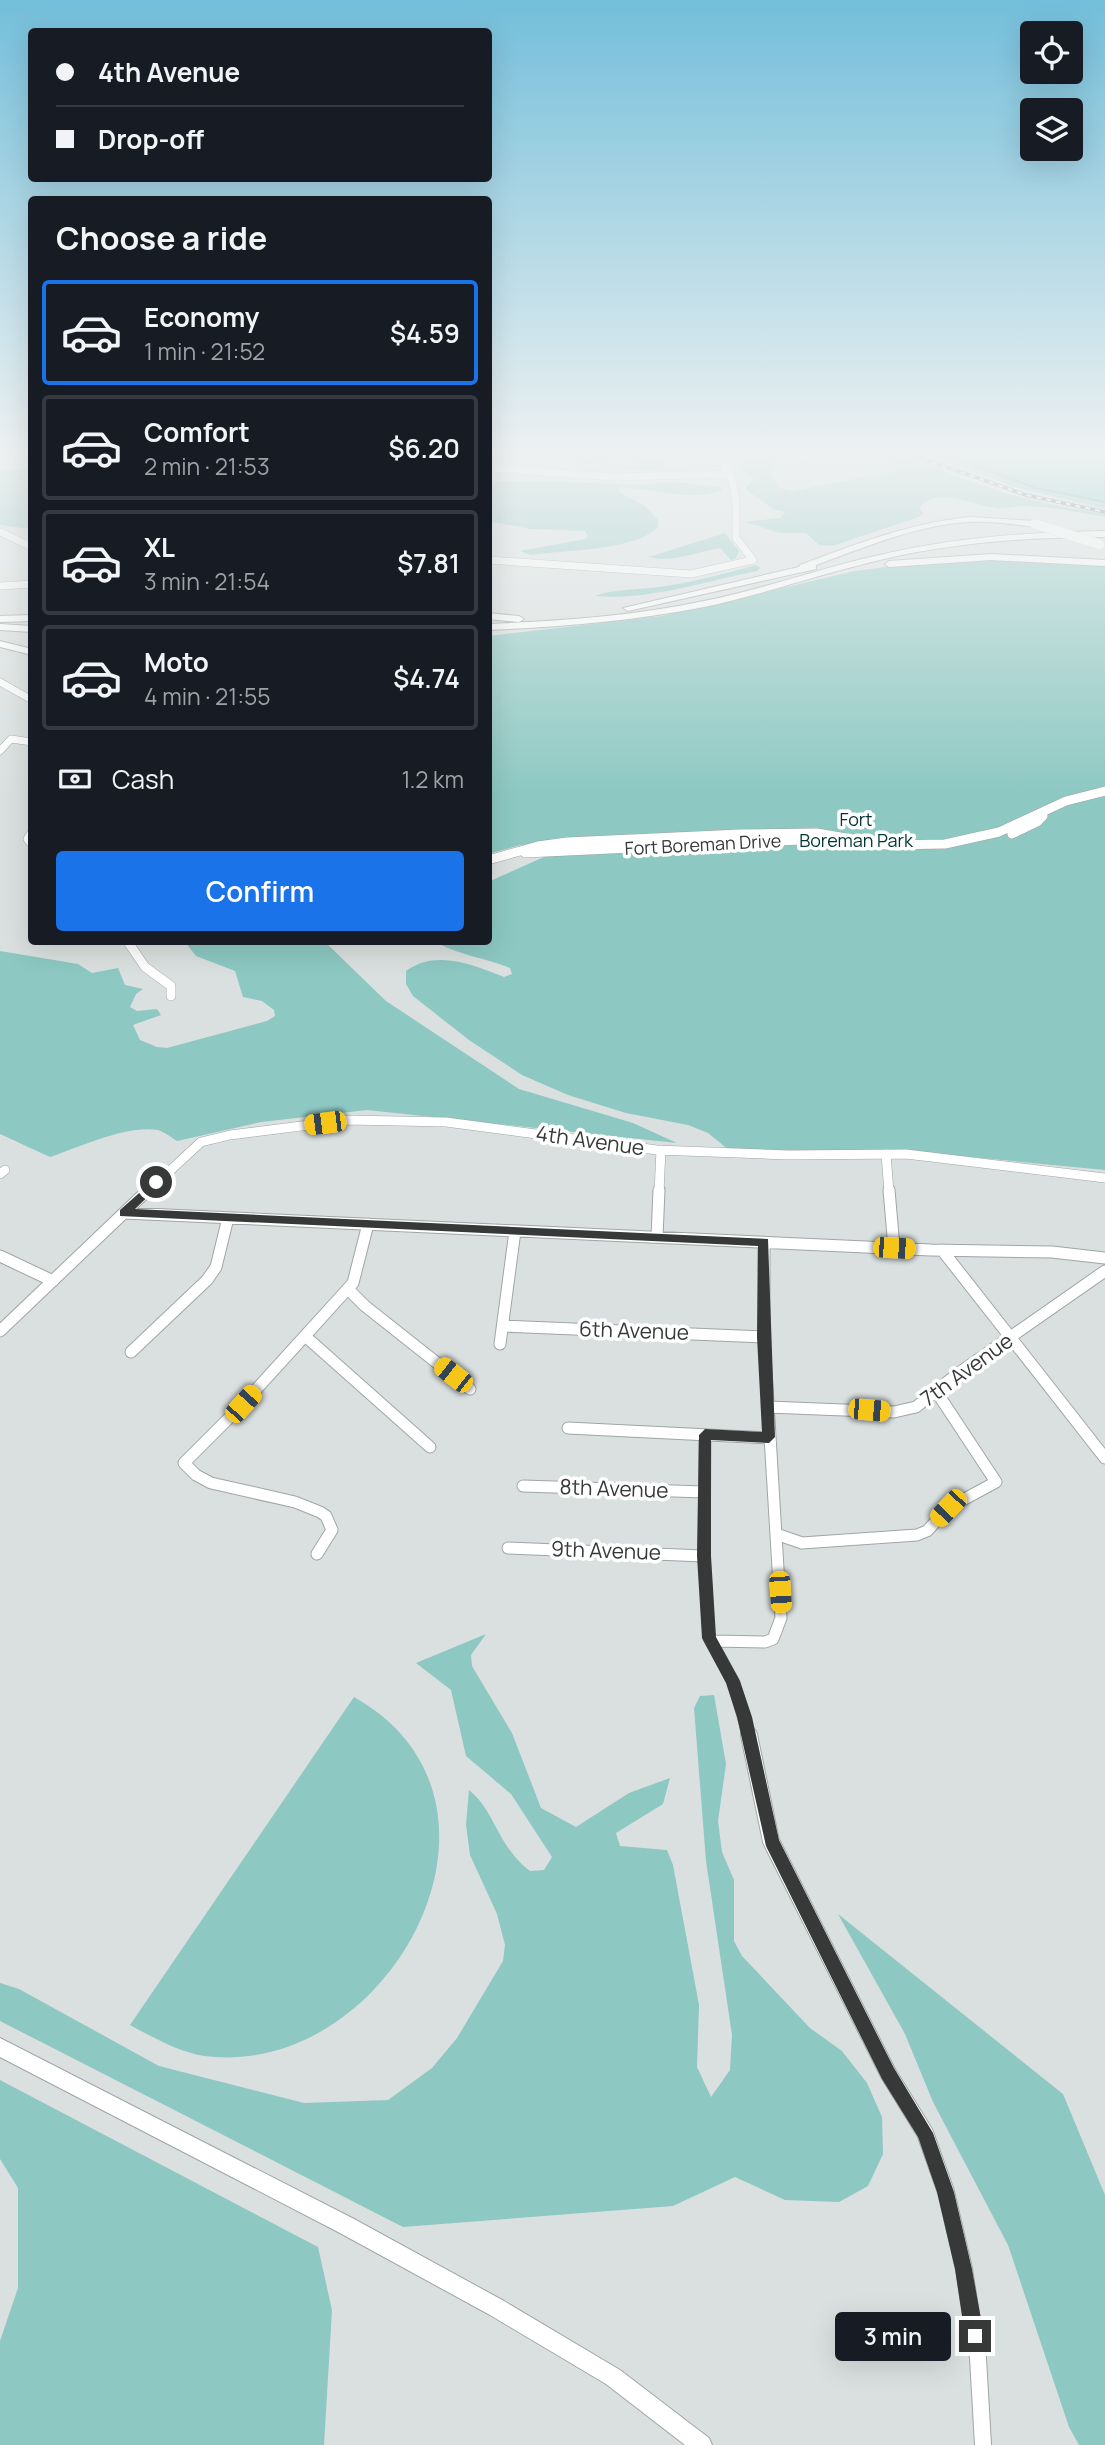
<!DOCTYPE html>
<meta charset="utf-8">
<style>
:root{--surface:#171b24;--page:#20242c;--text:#f1f3f6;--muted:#9ea1a6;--line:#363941;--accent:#1a73e8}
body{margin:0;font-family:Manrope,sans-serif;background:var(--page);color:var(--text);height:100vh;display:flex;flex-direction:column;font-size:26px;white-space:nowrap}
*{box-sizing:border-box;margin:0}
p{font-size:23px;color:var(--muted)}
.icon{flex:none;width:38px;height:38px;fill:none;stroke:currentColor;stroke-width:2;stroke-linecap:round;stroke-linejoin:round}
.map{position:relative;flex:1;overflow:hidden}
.details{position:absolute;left:28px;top:196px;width:464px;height:749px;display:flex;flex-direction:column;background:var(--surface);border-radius:7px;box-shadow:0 7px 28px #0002}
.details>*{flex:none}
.banner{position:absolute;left:28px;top:28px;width:464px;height:154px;border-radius:7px;box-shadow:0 7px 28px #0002;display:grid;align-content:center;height:154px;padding:0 28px;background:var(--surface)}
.controls{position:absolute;left:1020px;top:21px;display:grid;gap:14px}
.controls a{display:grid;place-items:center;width:63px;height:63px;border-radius:7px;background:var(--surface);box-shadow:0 7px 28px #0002;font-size:35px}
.end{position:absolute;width:32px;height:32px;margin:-16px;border:9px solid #373939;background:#fff;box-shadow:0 0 0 4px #fff}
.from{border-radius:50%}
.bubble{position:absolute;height:49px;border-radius:7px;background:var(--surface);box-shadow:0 7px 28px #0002;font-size:23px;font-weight:600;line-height:49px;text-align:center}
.car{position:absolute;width:21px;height:42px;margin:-21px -10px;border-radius:9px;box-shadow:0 0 5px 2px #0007;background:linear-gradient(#f5c518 24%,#345 0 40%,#f5c518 0 76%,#345 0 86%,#f5c518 0)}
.banner b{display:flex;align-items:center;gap:24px;height:66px;font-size:26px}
.banner b+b{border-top:2px solid var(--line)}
.banner i{width:18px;height:18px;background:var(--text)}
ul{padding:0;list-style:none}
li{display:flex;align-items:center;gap:21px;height:105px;margin:0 14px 10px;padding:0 14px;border:4px solid var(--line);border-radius:7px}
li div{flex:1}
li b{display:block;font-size:26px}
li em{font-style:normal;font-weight:600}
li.current{border-color:var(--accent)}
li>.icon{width:63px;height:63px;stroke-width:1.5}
h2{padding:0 28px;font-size:32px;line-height:84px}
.pay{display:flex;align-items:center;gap:18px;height:77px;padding:0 28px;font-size:26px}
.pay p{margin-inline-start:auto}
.action{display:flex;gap:14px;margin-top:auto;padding:14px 28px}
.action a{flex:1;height:80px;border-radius:7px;background:var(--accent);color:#fff;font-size:28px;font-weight:600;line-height:80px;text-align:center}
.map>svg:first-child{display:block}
.green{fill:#8dc8c2}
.water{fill:#64ccc4;stroke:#56a09a;stroke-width:2}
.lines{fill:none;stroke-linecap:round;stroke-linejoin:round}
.minor-far3-casing{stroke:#a0a5a5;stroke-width:8}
.minor-far2-casing{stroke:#a0a5a5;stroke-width:10}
.minor-far1-casing{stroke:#a0a5a5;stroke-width:13}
.minor-casing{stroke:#a0a5a5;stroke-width:18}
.major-casing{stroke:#a0a5a5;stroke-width:2}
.highway-casing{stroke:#a0a5a5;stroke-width:2}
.minor-far3{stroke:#fff;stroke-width:7}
.minor-far2{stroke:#fff;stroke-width:9}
.minor-far1{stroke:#fff;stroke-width:11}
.minor{stroke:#fff;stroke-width:16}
.major{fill:#fff;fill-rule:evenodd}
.highway{fill:#fff;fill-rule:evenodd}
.rail-casing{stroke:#5c5f5e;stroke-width:3.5}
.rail{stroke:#fff;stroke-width:2;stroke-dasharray:5;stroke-linecap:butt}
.highway-bridge-casing{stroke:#a0a5a5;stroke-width:10;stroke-linecap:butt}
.highway-bridge{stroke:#fff;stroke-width:10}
.route{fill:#373939}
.labels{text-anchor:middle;stroke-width:7;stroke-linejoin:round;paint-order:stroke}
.far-park-label{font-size:18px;fill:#013532;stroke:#fff}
.far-street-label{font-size:18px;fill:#373939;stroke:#fff}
.street-label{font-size:21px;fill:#373939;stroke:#fff}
</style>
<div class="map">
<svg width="1105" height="2445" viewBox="0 0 1105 2445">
<rect width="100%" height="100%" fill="#dae0df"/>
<!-- green -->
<path class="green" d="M488 452H561C547 468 508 458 488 456Z
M572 452H672L661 469 655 470 610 468 642 465C623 452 595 469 575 463Z
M868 452C908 452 940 471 977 484 1018 498 1062 507 1105 514V517C1079 512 1051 507 1024 506 1015 506 1005 509 996 508 974 506 936 485 919 508L924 514 916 518 832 546 819 545 806 533H780L745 522 780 518 785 512 773 509 745 489 754 478 740 468 741 463 757 455 769 454 778 458 771 475 779 488 793 491 896 471V465Z
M920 452H936L1036 488 1105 502V509L1014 487Z
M31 469V529L0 525V471Z
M540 481 640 485 674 482 721 487 722 490C700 502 648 489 622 487L618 490 620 493 644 505 658 520V527C635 551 563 550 531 555L520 551 586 539 588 536 585 531 530 529 488 521V482Z
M725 533 739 551 736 558 731 560 720 548C696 552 673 563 649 557Z
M991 559 1105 565V1170L919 1152 729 1150 708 1133 688 1125 626 1113 568 1095 522 1075 469 1040 413 996 406 984V971C436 949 473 965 504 977L512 974 510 968C486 958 458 955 436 942H488V882L544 857 521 845 488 854V636L662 616 855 571 925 562Z
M756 565 760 568 757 571C706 581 648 601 595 596 608 590 643 589 660 587 693 582 724 574 756 565Z
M185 942H325L386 1001 519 1089 633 1123 677 1143 367 1110 261 1122 177 1141C171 1137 164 1132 158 1130 126 1125 80 1147 50 1157L0 1134V951L78 964 92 973 118 968 125 985 143 989 136 994 130 1007 137 1011 157 1009 161 1015 133 1025 140 1040 157 1047 167 1048 267 1021 275 1016 274 1010 262 1001 243 997 235 971 196 956Z
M486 1634 471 1655 472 1666 512 1733 541 1808 576 1827 629 1793 670 1778 663 1804 616 1833 620 1846 667 1850 673 1865 699 2005 697 2067 711 2097 730 2070 732 2035 706 1861 694 1708 700 1696 714 1695 726 1764 718 1821 722 1852 734 1880V1941L742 1956 810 2028 842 2051 867 2083 882 2117 883 2154 868 2186 839 2202 785 2200 735 2177 673 2206 403 2227 0 2021V1983L19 1989 159 2066 304 2103 388 2100 432 2068 457 2038 503 1961 505 1945 497 1914 470 1855 466 1825 469 1790C496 1812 497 1846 530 1871L544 1870 552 1857 511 1794 466 1756 451 1690 416 1663Z
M354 1697C540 1801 390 2080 204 2056 179 2052 152 2037 130 2025Z
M838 1914 1063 2094 1105 2195V2445H1079L1069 2427 1008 2245 933 2102 905 2034Z
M0 2080 318 2247 332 2310 324 2445H0V2341L18 2288V2188L0 2159Z"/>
<!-- water -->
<path class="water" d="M936 452H1105V502L1036 488Z"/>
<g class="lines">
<defs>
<path id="minor-far3" d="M712 452 722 461 732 480 736 501V538L753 560
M788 452 806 458
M488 468 614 477 728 474
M0 532 32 547
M488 560 691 574 753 560
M0 586 32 584
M0 682 32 700
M0 751 11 739 32 742"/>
<path id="minor-far2" d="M32 833 28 839 32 844
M1012 834 1037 822 1043 816
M525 853 800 840 834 843
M488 860 538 846 567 842 740 834 817 833 886 845 945 844 999 832 1066 801 1105 791
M128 942 145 967 171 986V996
M886 1154 889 1192
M0 1174 5 1170
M147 1192 201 1142 230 1135 349 1120 446 1122 657 1150 788 1155 906 1154 1105 1178
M659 1192 661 1150"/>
<path id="minor-far1" d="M889 1190 894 1248
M124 1213 931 1250 1052 1252 1105 1258
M657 1237 659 1190
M942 1250 1105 1458
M0 1256 53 1281
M348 1289 365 1306 470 1389
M504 1326 764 1337
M0 1331 148 1190
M305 1336 430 1447
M500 1344 515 1231
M131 1352 207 1280 216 1267 228 1218
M768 1407 894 1412 916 1407 956 1375 1105 1271
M568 1428 769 1438
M705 1435 704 1556 709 1638 733 1681 749 1737
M523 1486 704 1492
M776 1534 802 1543 917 1535 927 1531 948 1508 996 1482 936 1391
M508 1548 704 1556
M317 1554 332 1530 326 1516 320 1512 295 1502 211 1483 196 1475 184 1463 243 1404 353 1283 368 1224
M709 1638 715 1641 765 1642 773 1639 781 1618 764 1337V1242"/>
<path id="minor" d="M749 1735 771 1841 888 2073 925 2133 946 2192 964 2269 978 2358 983 2445"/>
<path id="major" d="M0 2038 354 2219 504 2301 620 2370 709 2438 712 2445H685L606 2384 490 2315 340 2233 0 2057Z"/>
<path id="highway" d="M970 517 1035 521 1039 524 1035 527C1013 524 991 521 969 522 916 525 866 547 816 565V569L628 611 623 608 799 567 800 565C856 544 910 523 970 517Z
M1105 531V537C1031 537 957 542 884 559 823 573 765 594 704 607 633 621 561 627 488 630V624C561 621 633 616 704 601 765 589 823 567 884 554 957 537 1031 532 1105 531Z
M991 554 1105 560V566L991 560 889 567 885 564 889 561Z
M488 613 519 616 524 619 519 622 488 619Z
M32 615V621L0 622V616Z
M0 624 32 626V632L0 630Z
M0 641 32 649V655L0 647Z"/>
</defs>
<!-- minor-far3 casing -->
<use href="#minor-far3" class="minor-far3-casing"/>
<!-- minor-far2 casing -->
<use href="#minor-far2" class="minor-far2-casing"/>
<!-- minor-far1 casing -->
<use href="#minor-far1" class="minor-far1-casing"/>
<!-- minor casing -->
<use href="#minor" class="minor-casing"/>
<!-- major casing -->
<use href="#major" class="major-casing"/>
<!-- highway casing -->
<use href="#highway" class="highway-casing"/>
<!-- minor-far3 -->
<use href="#minor-far3" class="minor-far3"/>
<!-- minor-far2 -->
<use href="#minor-far2" class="minor-far2"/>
<!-- minor-far1 -->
<use href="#minor-far1" class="minor-far1"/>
<!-- minor -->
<use href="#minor" class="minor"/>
<!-- major -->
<use href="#major" class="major"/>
<!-- highway -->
<use href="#highway" class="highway"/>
<defs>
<path id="rail" d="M904 452 1026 495 1105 512"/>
</defs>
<!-- rail casing -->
<use href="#rail" class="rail-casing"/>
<!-- rail -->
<use href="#rail" class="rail"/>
<defs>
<path id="highway-bridge" d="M1035 524 1099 544"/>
</defs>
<!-- highway-bridge casing -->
<use href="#highway-bridge" class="highway-bridge-casing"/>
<!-- highway-bridge -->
<use href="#highway-bridge" class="highway-bridge"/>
</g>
<!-- sky -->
<linearGradient id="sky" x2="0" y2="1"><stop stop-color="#73beda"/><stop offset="0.57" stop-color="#eef1f1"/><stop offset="1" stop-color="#eef1f1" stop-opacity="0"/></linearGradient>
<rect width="1105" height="795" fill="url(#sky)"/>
<!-- route -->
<path class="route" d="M156 1178 162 1182 160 1185 135 1209 768 1239 775 1437 769 1443 711 1440V1556L716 1637 740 1681 752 1717 779 1840 894 2068 933 2133 954 2192 972 2269 984 2336 981 2342 975 2345 968 2342 965 2336 955 2269 937 2192 918 2137 882 2079 766 1846 737 1717 726 1683 702 1638 697 1556 699 1435 705 1429 762 1432 757 1337 758 1246 120 1216V1210Z"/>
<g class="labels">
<!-- far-park labels -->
<g class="far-park-label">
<text x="856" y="826">Fort<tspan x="856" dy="21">Boreman Park</tspan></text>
</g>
<!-- far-street labels -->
<g class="far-street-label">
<text transform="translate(703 845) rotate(-3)" y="6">Fort Boreman Drive</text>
</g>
<!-- street labels -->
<g class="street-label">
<text transform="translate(590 1141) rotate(8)" y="7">4th Avenue</text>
<text transform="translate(634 1331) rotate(2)" y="7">6th Avenue</text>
<text transform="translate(967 1370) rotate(-36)" y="7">7th Avenue</text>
<text transform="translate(614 1489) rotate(2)" y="7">8th Avenue</text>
<text transform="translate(606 1551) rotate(2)" y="7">9th Avenue</text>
</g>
</g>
</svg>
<div class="controls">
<a><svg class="icon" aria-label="locate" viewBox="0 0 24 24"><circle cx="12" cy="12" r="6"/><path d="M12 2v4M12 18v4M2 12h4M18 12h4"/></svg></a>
<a><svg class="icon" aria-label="layers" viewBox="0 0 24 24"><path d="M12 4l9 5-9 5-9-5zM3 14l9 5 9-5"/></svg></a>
</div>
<i class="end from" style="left:156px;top:1182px"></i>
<i class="end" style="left:975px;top:2336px"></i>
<div class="bubble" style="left:835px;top:2312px;width:116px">3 min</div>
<i class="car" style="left:325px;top:1123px;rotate:263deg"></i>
<i class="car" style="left:894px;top:1248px;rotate:93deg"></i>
<i class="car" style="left:453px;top:1375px;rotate:308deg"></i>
<i class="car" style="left:243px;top:1404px;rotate:42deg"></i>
<i class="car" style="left:869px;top:1410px;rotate:95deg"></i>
<i class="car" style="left:948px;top:1508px;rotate:223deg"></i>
<i class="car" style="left:780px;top:1592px;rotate:176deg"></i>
<div class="banner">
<b><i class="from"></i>4th Avenue</b>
<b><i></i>Drop-off</b>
</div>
<section class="details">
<h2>Choose a ride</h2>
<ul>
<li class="current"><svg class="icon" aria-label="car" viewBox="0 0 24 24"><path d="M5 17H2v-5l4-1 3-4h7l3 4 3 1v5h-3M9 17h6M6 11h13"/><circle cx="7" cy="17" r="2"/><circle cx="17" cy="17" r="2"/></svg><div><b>Economy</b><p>1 min · 21:52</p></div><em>$4.59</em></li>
<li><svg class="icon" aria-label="car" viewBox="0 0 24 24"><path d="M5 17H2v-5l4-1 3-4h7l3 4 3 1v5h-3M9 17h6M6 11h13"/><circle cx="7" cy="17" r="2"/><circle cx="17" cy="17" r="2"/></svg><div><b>Comfort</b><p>2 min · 21:53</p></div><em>$6.20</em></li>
<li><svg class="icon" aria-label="car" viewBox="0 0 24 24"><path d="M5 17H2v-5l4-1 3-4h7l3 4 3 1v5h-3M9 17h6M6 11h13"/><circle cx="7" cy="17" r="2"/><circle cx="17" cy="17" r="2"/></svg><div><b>XL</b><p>3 min · 21:54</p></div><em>$7.81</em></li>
<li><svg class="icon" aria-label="car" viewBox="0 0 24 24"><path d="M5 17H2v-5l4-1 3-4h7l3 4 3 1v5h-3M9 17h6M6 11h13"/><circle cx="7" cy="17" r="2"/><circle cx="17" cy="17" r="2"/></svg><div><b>Moto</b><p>4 min · 21:55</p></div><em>$4.74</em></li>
</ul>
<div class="pay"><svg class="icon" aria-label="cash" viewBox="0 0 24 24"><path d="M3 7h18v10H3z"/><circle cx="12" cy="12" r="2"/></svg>Cash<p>1.2 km</p></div>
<div class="action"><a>Confirm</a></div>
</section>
</div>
